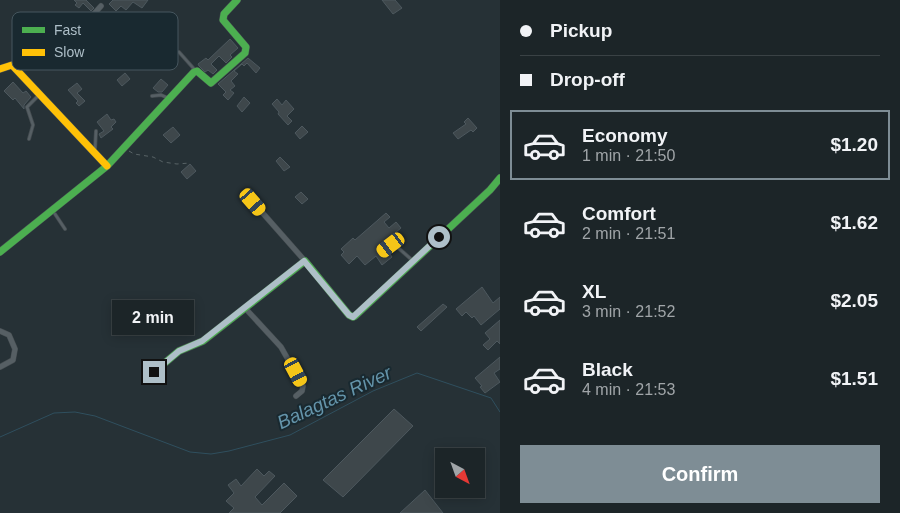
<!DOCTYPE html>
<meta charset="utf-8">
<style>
:root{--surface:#1c2528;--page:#252d30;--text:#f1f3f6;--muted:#a0a5a8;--line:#3a4245;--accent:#7e8d95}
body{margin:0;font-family:Helvetica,sans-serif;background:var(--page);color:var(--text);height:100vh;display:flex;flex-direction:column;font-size:19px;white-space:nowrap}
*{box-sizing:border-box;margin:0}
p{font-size:16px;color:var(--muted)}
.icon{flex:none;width:28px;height:28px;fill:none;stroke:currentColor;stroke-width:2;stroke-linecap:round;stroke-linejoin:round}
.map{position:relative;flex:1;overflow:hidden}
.panel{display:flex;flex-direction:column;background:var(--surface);width:400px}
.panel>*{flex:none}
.banner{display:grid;align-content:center;height:110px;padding:0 20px;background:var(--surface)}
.needle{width:32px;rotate:139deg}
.controls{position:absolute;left:435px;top:448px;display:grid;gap:10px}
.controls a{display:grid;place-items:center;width:50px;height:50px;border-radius:0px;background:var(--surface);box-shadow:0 2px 12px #0003,0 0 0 1px var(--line);font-size:25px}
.end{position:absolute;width:22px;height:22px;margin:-11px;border:6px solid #aebfc8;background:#111;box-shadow:0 0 0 2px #111}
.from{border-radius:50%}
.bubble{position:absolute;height:35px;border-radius:0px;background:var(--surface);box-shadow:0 2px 12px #0003,0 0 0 1px var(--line);font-size:16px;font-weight:700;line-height:35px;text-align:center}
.car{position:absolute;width:15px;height:30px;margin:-15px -8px;border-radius:6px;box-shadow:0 0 4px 1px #0007;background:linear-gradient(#f5c518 24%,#345 0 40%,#f5c518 0 76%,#345 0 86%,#f5c518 0)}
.banner b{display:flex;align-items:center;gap:18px;height:48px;font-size:19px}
.banner b+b{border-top:1px solid var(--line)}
.banner i{width:12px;height:12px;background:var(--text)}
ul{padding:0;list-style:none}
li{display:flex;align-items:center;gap:15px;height:70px;margin:0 10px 8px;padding:0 10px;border:2px solid transparent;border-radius:0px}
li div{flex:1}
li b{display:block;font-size:19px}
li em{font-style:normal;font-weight:700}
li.on{border-color:var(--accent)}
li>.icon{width:45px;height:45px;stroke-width:1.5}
.primary-button{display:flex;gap:10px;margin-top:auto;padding:10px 20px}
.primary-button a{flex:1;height:58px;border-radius:0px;background:var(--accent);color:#fff;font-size:20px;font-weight:700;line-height:58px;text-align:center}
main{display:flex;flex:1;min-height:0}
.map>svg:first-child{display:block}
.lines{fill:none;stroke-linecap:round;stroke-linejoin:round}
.stream{stroke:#2f4f5e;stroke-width:1}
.building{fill:#3e474b;stroke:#4d585e}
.lane-casing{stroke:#444c50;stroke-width:4}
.street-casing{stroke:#444c50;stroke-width:6}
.fast-casing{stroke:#444c50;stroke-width:8}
.slow-casing{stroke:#444c50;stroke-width:8}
.path{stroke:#586366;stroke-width:1;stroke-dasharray:4 4;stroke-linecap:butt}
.lane{stroke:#565f64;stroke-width:2.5}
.street{stroke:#565f64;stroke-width:5}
.fast{stroke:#4caf50;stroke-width:7}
.slow{stroke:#ffc107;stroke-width:7}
.route{stroke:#aebfc8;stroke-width:6}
.labels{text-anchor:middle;stroke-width:4;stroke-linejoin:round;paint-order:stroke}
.water-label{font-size:19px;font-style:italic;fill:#6494aa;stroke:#192930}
.key{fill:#192930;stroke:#46565e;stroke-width:1}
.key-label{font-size:14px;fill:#aebfc8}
</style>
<main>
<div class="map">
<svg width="500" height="513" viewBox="0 0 500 513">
<rect width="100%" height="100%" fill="#263136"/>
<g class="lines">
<!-- stream -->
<path class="stream" d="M0 437 54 413 75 412 95 416 190 452 211 454 229 451 290 435 373 391 417 373 491 398 500 412"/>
</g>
<!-- building -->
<path class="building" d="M74 0H86L94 8 91 11 83 3 79 8 75 5 77 3Z
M113 0H148L142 8 133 2 126 10 121 6 116 11 109 4Z
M382 0H395L402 8 393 14Z
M230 39 238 48 230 55 232 57 226 63 219 56 211 64 217 70 213 74 208 70 205 72 199 66 198 64 206 58 208 60Z
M248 58 260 68 256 73 247 63 244 66 242 64 234 71 238 74 231 81 235 86 230 90 234 93 228 100 223 95 226 92 218 84Z
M125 73 130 79 122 86 117 80Z
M161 79 168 85 162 92H158L153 88Z
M13 82 23 93 26 91 31 97 24 105V109L15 98 13 100 4 91Z
M77 83 82 89 77 93 85 101 79 106 76 103 78 101 68 90Z
M244 97 250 103 242 112 237 106Z
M277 99 282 105 286 100 294 109 287 116 292 121 288 125 278 114 279 112 272 104Z
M107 114 111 120 114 119 116 122 111 127 113 129 101 138 99 134 104 131 97 122Z
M468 118 477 128 473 132 471 130 458 139 453 133 466 124 464 122Z
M302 126 308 132 300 139 295 133Z
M173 127 180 135 171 143 163 135Z
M280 157 290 167 284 171 276 161Z
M190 164 196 171 187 179 181 172Z
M301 192 308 199 302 204 295 197Z
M386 213 390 217 384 222 389 228 396 222 401 228 380 245 382 248 379 252 382 255 388 251 392 257 382 265 376 256 365 265 357 256 349 264 341 255 344 252 341 249 353 238 355 240Z
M482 287 493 303 500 297V309L481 325 474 316 472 318 466 312 462 316 456 309Z
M443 304 447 307 421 331 417 327Z
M500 320V344L497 341 488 350 483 345 490 339 485 333Z
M500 357V369L494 373 500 382 485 393 480 387 482 386 475 378Z
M394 409 413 426 343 497 323 480Z
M257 469 264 476 269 471 275 476 255 497 262 505 284 483 297 496 280 513H229L234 508 226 501 234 493 228 485 236 479 241 486Z
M425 490 443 513H400Z"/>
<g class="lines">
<defs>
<path id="lane" d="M179 52 195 70
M152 96 161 95 168 98
M29 139 33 125 27 107 39 95
M95 149 96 131
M55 214 65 229
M382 252 391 245H395L412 260"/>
<path id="street" d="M63 28 72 22 92 16 101 6
M12 65 63 28 81 37 125 44
M253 202 305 261
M245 308 281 347 303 386 302 391 296 396
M0 331 9 335 15 349 13 360 0 367"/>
<path id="fast" d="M0 252 107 166 194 72 197 71 211 83 245 53 246 47 223 20 224 14 237 0
M154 372 179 351 203 341 305 261 349 315 353 317 355 316 490 190 500 178"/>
<path id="slow" d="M0 69 12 65 107 166"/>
</defs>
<!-- lane casing -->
<use href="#lane" class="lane-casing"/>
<!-- street casing -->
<use href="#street" class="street-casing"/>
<!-- fast casing -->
<use href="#fast" class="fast-casing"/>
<!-- slow casing -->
<use href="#slow" class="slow-casing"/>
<!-- path -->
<path class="path" d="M129 151 134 154 153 157 163 162 177 164 190 163"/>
<!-- lane -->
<use href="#lane" class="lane"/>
<!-- street -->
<use href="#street" class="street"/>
<!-- fast -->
<use href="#fast" class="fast"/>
<!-- slow -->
<use href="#slow" class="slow"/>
</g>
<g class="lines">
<!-- route -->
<path class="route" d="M154 372 179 351 202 341 304 261 349 315 353 317 439 237"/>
</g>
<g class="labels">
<!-- water labels -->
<g class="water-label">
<text transform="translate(334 397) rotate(-25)" y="7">Balagtas River</text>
</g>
</g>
<!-- legend -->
<rect x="12" y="12" width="166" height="58" rx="8" class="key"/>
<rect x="22" y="27" width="23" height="6" fill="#4caf50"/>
<rect x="22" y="49" width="23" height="7" fill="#ffc107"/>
<g class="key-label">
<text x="54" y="35">Fast</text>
<text x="54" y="57">Slow</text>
</g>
</svg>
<div class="controls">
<a><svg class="needle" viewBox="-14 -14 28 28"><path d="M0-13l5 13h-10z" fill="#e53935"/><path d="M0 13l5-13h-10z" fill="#a0a5a8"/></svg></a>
</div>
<i class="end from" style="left:439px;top:237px"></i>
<i class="end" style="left:154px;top:372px"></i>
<div class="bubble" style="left:112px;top:300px;width:82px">2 min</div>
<i class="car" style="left:253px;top:202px;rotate:139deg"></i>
<i class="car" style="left:391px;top:245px;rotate:233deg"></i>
<i class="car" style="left:296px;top:372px;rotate:152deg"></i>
</div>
<section class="panel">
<div class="banner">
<b><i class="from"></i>Pickup</b>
<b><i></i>Drop-off</b>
</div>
<ul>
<li class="on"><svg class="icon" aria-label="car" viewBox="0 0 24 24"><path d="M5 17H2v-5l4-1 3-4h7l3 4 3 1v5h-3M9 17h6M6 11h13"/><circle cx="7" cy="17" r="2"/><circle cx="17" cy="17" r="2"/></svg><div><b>Economy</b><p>1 min · 21:50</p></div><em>$1.20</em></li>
<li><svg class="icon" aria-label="car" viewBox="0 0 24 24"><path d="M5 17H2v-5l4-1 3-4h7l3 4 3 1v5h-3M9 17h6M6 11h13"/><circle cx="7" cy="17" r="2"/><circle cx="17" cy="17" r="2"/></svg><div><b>Comfort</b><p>2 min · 21:51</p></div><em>$1.62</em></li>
<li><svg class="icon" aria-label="car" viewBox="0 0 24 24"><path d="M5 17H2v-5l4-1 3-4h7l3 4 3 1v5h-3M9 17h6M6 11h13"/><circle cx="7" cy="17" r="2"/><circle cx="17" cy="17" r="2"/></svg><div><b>XL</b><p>3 min · 21:52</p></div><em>$2.05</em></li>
<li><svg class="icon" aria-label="car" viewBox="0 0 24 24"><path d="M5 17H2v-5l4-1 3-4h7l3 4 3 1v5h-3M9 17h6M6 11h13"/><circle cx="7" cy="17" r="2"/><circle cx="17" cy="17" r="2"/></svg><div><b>Black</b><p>4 min · 21:53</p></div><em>$1.51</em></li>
</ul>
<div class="primary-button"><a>Confirm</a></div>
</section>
</main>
